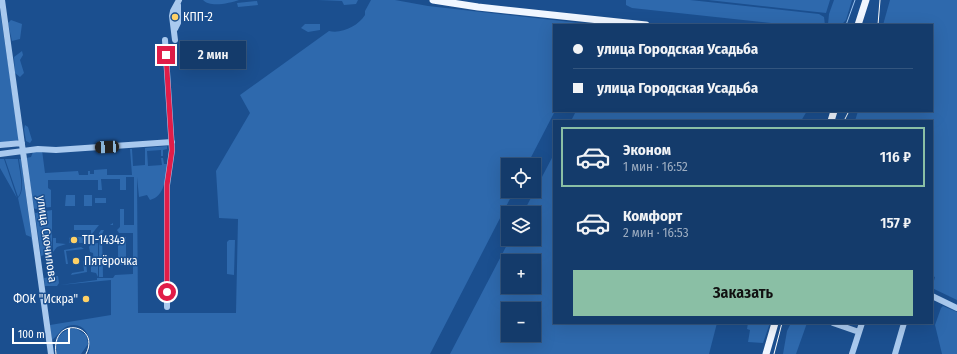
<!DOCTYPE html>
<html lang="ru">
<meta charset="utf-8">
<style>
:root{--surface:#143b6b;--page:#214673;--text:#f1f3f6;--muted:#9dadc1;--line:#33557e;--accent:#8abfa5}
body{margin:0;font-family:"Fira Sans Condensed",sans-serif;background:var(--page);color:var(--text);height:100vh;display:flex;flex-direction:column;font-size:15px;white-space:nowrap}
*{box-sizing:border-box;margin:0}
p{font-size:13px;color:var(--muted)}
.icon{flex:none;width:22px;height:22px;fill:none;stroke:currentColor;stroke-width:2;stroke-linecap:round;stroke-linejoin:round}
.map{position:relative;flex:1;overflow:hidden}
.side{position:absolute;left:553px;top:120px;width:380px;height:204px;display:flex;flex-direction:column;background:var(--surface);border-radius:0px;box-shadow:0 4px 16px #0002,0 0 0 1px var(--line)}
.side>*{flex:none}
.top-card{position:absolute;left:553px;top:24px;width:380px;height:88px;border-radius:0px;box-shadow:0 4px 16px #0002,0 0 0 1px var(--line);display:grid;align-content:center;height:88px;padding:0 20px;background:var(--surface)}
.controls{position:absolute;left:501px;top:158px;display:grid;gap:8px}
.controls a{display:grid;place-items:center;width:40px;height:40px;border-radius:0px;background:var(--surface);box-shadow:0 4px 16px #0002,0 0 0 1px var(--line);font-size:20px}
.scale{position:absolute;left:12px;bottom:10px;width:58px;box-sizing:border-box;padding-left:4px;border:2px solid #fff;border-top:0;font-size:11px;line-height:14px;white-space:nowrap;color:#fff;-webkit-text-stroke:3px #1b4f8f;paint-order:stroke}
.end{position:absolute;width:18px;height:18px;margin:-9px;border:5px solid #e11d48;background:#fff;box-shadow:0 0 0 2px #fff}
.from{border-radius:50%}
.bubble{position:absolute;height:28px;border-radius:0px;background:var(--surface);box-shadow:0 4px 16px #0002,0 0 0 1px var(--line);font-size:13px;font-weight:600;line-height:28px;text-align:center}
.car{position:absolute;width:12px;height:24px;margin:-12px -6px;border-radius:5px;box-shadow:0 0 3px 1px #0007;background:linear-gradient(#222 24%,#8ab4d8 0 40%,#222 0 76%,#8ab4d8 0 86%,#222 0)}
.top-card b{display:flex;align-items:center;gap:14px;height:38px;font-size:15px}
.top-card b+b{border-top:1px solid var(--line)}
.top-card i{width:10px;height:10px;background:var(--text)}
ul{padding:7px 0 0;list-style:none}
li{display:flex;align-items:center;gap:12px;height:60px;margin:0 8px 6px;padding:0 12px;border:2px solid transparent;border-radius:0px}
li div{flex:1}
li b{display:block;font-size:15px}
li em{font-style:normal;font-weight:600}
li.on{border-color:var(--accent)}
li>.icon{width:36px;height:36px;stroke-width:1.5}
.cta{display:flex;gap:8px;margin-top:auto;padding:8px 20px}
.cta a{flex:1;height:46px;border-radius:0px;background:var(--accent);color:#111;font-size:16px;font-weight:600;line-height:46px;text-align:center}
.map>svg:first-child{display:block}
.green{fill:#2e69ad;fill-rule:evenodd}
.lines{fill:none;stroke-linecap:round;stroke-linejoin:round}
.stream{stroke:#9cc4f0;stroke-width:1}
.minor{stroke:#a9c9ee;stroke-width:6}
.major{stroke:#f0f6ff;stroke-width:7}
.tram{stroke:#fff;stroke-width:1}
.route{stroke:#e11d48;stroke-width:5}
.poi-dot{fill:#ffd166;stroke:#1b4f8f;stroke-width:1.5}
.labels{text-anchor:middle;stroke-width:3;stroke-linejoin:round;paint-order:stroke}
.poi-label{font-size:12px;fill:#fff;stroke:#1b4f8f;text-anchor:start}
.street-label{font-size:12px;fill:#fff;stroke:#1b4f8f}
</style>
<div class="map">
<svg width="957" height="354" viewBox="0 0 957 354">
<rect width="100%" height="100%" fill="#1b4f8f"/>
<!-- green -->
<path class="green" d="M203 0H239C230 3 210 8 203 0Z
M318 0H358L356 4 344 5 342 1Z
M371 0H395L428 6 598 25H554L555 111 527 165H508V191H514L430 354H88C94 341 86 320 68 326 60 329 58 336 52 340L50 325 111 315V280L60 285 97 280V278H113L115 275 133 274V233H119L117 230 120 227V209H124V225H134V177H126V190H120V179H101L102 190H98V180H48V188L51 190V207L35 209 34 208 26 158 31 157 33 152 42 150 45 173 78 171 79 175H88V171H90V174H94V170L107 169V175H132L130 149H132L133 166 145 165V148L167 146V149L163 150V156H161V150L147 151 148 166 162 165 161 158H163L164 164H167C166 178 165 196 150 200L147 195 139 197 137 177 138 313H236L238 219 219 218 216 171 250 113 240 95 329 31C342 34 358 26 365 15V11Z
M626 0H690L819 14 824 17 825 25 771 23 632 8 626 5Z
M708 0H830L826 13Z
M834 0H852L846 20 841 25 828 24 829 14Z
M890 0H957V300L932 288 935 277 932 276V121H855L858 111H932V25H883Z
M257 1 258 5 238 7 237 3Z
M0 10 19 139 17 141 0 143Z
M11 20 22 24 20 39 12 41 8 23Z
M305 24H320V30L308 32 301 28Z
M22 51 23 55 20 60 24 73 20 77 15 73 14 57Z
M576 111H807L801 121H571Z
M25 125 28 127 32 140 30 143 26 141 24 129Z
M554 154V323H717L709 354H450L510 239H534V213H523ZM508 261H534V287H508ZM508 309H534V335H508Z
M0 159H4L17 198 0 168Z
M5 159H18C19 169 25 189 18 197Z
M19 159H21L34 254 31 237 26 235 18 198C26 190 20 169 19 159Z
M66 195H75V206H65Z
M84 195H92V206H84Z
M95 198H106V203H95Z
M52 210V252L41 256 35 213Z
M113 223V225H99L91 235V230H74V225H110Z
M101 230H104L102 234 103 277H99V233Z
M71 237H86L88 239 85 243H79L77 238 71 239V242L69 243V238Z
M118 237H126V265H118Z
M53 238H56V243L66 244 57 247 53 252Z
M229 240H235L234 275 227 274V242Z
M98 243V277L96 273 91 272V264L94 262 93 253 90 252 89 247 91 244Z
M81 247 84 249 66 251 68 264H66L64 250Z
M83 261H86L87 272 71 275 72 273 84 271Z
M58 276 59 283 57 286H45L44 278Z
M943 306 957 312V354H942L935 325 941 308Z
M748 323H770L763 343 748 342 750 330 747 329Z
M791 323H807L796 354H783L787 331Z
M69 329H77L86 335 88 344 81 354H57L56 340 62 333Z"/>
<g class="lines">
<!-- stream -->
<path class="stream" d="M846 25 855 0"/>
<!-- minor -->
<path class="minor" d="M2 0 51 354
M175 29 178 23V5
M165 40 172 150 167 185V307
M175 40 172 16 173 11 179 0
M0 145 22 143
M0 154 38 149 56 150 172 142
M932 296 957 308
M833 323 859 332
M852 354 862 323
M895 354 904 323"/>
<!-- major -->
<path class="major" d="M433 0 478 7 646 25
M858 25 866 0
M831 121 834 111
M766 354 775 323"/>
<!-- tram -->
<path class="tram" d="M878 25 880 0
M844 121 849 111
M56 354C50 314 102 324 86 354
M774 354 782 323"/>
</g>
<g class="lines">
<!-- route -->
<path class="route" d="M166 55 172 150 167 185V292"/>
</g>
<!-- markers -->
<g class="poi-dot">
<circle cx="175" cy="17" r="4"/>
<circle cx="74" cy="240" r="4"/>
<circle cx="76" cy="261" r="4"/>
<circle cx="86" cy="299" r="4"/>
</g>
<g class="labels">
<!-- poi labels -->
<g class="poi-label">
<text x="183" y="21">КПП-2</text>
<text x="82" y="244">ТП-1434э</text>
<text x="84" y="265">Пятёрочка</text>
<text x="78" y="303" text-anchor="end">ФОК "Искра"</text>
</g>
<!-- street labels -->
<g class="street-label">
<text transform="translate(47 239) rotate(82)" y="4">улица Скочилова</text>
</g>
</g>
</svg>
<div class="controls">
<a><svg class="icon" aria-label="locate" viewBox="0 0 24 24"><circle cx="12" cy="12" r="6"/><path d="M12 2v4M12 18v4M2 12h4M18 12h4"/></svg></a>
<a><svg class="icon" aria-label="layers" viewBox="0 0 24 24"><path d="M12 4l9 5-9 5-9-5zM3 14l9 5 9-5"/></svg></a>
<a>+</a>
<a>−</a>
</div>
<div class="scale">100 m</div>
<i class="end from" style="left:167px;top:292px"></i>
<i class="end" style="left:166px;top:55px"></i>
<div class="bubble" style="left:180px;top:41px;width:66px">2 мин</div>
<i class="car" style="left:107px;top:147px;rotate:267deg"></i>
<div class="top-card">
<b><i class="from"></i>улица Городская Усадьба</b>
<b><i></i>улица Городская Усадьба</b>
</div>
<section class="side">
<ul>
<li class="on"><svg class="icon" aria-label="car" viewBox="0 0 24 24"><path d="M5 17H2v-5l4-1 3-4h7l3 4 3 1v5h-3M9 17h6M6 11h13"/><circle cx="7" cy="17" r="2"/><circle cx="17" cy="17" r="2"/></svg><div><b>Эконом</b><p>1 мин · 16:52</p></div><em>116 ₽</em></li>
<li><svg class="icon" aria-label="car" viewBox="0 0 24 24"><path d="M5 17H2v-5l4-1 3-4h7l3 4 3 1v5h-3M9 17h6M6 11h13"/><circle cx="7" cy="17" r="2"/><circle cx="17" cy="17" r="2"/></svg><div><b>Комфорт</b><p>2 мин · 16:53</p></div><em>157 ₽</em></li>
</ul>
<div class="cta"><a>Заказать</a></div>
</section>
</div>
